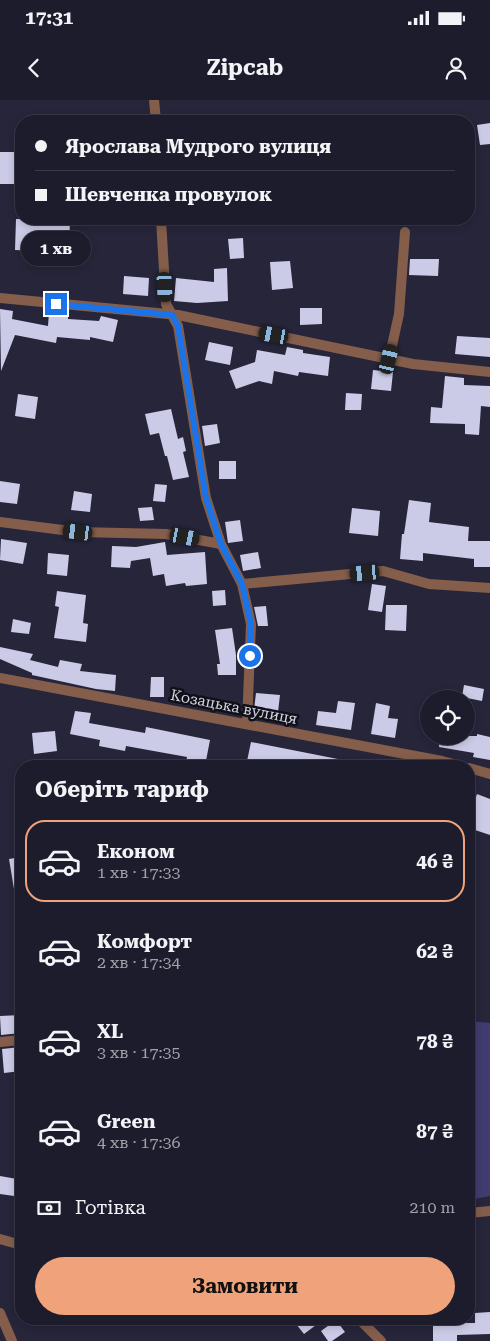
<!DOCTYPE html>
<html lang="uk">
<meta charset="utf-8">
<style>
:root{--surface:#1d1c2c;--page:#252534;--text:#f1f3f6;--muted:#a0a1a9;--line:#3b3a48;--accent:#f0a27a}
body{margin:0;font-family:"Roboto Serif",serif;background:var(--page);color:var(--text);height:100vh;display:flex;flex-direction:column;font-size:19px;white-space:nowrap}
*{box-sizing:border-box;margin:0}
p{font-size:16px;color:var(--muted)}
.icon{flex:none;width:28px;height:28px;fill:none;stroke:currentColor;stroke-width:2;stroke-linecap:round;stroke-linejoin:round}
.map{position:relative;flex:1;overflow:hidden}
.drawer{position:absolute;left:15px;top:660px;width:460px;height:565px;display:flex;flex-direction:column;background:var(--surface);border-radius:20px;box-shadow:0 2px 8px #0003,0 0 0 1px var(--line)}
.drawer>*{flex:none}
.top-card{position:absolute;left:15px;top:15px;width:460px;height:110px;border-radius:20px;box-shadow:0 2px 8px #0003,0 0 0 1px var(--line);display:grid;align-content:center;height:110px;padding:0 20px;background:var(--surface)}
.tools{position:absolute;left:420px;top:590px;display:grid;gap:10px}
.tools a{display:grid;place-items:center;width:55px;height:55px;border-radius:50%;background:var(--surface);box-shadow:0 2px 8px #0003,0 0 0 1px var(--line);font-size:25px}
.end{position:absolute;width:22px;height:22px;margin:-11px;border:6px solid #1a73e8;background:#fff;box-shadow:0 0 0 2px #fff}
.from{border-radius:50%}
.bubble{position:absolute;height:35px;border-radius:18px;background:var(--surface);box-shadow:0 2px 8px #0003,0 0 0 1px var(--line);font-size:16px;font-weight:700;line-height:35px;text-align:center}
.car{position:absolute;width:15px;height:30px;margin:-15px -8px;border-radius:6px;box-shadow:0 0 4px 1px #0007;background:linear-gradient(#222 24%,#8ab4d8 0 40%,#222 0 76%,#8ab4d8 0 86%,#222 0)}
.top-card b{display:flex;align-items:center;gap:18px;height:48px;font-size:19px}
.top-card b+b{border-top:1px solid var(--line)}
.top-card i{width:12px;height:12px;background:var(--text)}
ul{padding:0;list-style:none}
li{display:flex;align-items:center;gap:15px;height:82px;margin:0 10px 8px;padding:0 10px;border:2px solid transparent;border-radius:20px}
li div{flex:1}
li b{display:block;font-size:19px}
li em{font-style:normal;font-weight:700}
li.on{border-color:var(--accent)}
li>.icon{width:45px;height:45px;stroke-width:1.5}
h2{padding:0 20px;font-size:22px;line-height:60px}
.pay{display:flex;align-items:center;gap:12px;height:55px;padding:0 20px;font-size:19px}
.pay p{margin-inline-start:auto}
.button{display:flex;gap:10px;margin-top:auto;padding:10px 20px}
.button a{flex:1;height:58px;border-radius:30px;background:var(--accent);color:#111;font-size:20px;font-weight:700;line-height:58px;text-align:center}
.status{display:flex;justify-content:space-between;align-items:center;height:35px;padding:0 25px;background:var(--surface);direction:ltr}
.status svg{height:14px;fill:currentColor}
header{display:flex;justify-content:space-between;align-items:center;height:65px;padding:0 20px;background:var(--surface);font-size:22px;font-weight:700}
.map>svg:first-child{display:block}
.green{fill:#413c6f}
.building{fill:#cccbe7}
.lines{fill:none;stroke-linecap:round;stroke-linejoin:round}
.minor{stroke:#845e4b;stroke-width:10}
.route{stroke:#1a73e8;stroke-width:6}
.labels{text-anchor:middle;stroke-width:5;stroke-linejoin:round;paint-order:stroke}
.street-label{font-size:15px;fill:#d4d4e1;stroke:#101019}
</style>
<div class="status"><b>17:31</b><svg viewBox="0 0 49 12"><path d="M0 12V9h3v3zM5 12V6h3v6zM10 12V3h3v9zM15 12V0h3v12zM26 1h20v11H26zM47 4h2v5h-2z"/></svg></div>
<header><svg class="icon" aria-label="back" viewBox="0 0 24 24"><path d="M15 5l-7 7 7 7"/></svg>Zipcab<svg class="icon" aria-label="person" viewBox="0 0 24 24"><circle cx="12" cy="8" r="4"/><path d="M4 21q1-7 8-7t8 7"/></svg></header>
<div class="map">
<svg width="490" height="1241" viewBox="0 0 490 1241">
<rect width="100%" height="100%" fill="#27253a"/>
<!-- green -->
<path class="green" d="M469 921 490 923V1096L469 1100Z"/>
<!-- building -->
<path class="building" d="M490 23V44L480 45 477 25Z
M0 52H16L15 84H0Z
M16 119H70L69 152 15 150Z
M243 138 244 158 230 159 228 139Z
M410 159H439L438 176 409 175Z
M290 161 293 188 272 190 270 162Z
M227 168 228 201 197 203 174 201 176 178 214 182V169Z
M124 176 149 178 148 196 123 194Z
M300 208H322V224L300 225Z
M0 209 13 211 12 219 48 226 49 212 68 213V219L99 221 101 216 118 220 113 242 90 237V240L57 237 56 243 15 235 1 271Z
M457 236 490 238V257L455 254Z
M209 242 233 247 230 265 205 260Z
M287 247 303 250V253L330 257 328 276 299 272 298 276 274 271 272 284 259 281 236 289 229 271 255 262 257 250 285 255Z
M373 270 393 272 391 291 371 289Z
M445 276 464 278V285L490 286V307L481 306 479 335 465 334V324L430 323 431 307 442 308Z
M346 293 362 294 361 310H345Z
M18 294 38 297 35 319 15 316Z
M171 309 178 339 183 337 186 351 183 352 189 377 173 380 167 356H165L159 333 150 335 145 314Z
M217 324 220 343 205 346 202 326Z
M219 361H236V379H219Z
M0 381 20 384 17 404 0 402Z
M155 384 167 385 165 402 153 401Z
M74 391 92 394 90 412 71 410Z
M409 400 431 403 429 422 469 427 468 441H490V467H474V459L423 453V461L400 459 402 434H404Z
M152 407 154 420 140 421 138 408Z
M352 408 380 411 378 436 349 433Z
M240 420 243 441 228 443 225 422Z
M1 439 27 443 23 464 0 460Z
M165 442 167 455 205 452 207 484 186 486 185 483 166 486 164 474 153 476 150 458 131 461 130 468 111 467 112 446 136 447Z
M258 452 261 468 243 471 240 455Z
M48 453 69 455 67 476 47 474Z
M372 484 386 486 382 512 368 510Z
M225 490 226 505 213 506 212 491Z
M57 491 86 495 83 523 88 524 86 542 54 538 59 507 55 506Z
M386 505H407L406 531 385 530Z
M266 506 268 526H258L254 507Z
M13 519 31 523 29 534 11 532Z
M232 528 236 555V575H218L217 564H220L215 530Z
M0 547 33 554 30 560 58 567 60 560 82 564 80 571 116 575 115 591 96 589 32 575V573L0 559Z
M151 577H164V597H150Z
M464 585 484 589 482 601 462 597Z
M256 593 280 595 278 612 254 610Z
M338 601 355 603 351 630 316 625 318 611 336 613Z
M376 603 390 606 388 618 398 619 395 638 371 634Z
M75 611 91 613 89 623 145 633 146 627 210 640 205 666 186 662 187 657 126 646 125 651 99 646 100 640 70 634Z
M55 631 57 651 34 654 32 633Z
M477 634 490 637V660L473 657 474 653 439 647 440 636H477Z
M251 642 348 661 347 666H246Z
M477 694 490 699V735L469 728V718Z
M21 757V794L15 795 9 759Z
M21 915V933L1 935 0 916Z
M21 947V971L4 973 2 949Z
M0 1076 17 1079 14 1096 0 1094Z
M490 1212V1234L457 1235V1241H433V1223H475V1213Z
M292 1219H324L304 1234Z
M336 1220 345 1232 332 1241H328L321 1231Z"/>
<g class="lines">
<!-- minor -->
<path class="minor" d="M154 0 156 21
M161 119 166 204 178 226 206 398 221 444 242 484 251 524 247 624
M0 198 178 215 413 264 490 272
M389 259 399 214 405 132
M0 422 78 432 166 434 221 444
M242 484 383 471 429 484 490 488
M0 578 442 661 462 666
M469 668 490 674
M0 942 21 940
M469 1113 490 1111
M0 1139 21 1145
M0 1213 12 1241
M359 1219 381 1241"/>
</g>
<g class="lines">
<!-- route -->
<path class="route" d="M56 204 172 215 178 226 206 398 221 444 242 484 251 524 250 556"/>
</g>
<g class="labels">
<!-- street labels -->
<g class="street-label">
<text transform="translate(234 607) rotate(11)" y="5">Козацька вулиця</text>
</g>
</g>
</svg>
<div class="tools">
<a><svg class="icon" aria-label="locate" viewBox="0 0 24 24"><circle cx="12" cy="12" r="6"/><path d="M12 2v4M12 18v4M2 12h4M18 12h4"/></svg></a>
</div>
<i class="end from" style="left:250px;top:556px"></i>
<i class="end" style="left:56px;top:204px"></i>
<div class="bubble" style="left:21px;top:131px;width:70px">1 хв</div>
<i class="car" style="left:165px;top:187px;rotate:177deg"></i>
<i class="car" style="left:274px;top:235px;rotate:281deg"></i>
<i class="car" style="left:389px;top:259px;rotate:13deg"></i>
<i class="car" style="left:78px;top:432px;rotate:277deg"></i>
<i class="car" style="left:185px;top:437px;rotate:101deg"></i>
<i class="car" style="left:365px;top:473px;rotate:265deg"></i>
<div class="top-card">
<b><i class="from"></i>Ярослава Мудрого вулиця</b>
<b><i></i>Шевченка провулок</b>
</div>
<section class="drawer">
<h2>Оберіть тариф</h2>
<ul>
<li class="on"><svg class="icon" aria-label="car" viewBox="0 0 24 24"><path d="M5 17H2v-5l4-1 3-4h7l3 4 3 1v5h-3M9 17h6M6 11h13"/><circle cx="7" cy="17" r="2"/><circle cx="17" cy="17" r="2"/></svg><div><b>Економ</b><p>1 хв · 17:33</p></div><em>46 ₴</em></li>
<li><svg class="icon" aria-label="car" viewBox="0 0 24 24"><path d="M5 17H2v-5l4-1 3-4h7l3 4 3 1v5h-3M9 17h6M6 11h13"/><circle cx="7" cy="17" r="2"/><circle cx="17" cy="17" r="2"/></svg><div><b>Комфорт</b><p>2 хв · 17:34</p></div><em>62 ₴</em></li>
<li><svg class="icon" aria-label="car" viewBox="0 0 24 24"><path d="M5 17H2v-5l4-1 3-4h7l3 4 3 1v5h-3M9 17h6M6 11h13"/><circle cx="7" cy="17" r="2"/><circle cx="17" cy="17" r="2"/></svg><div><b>XL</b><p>3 хв · 17:35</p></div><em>78 ₴</em></li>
<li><svg class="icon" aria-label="car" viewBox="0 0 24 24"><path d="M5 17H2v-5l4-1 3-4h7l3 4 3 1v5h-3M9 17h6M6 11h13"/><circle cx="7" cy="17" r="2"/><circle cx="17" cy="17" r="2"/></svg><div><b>Green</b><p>4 хв · 17:36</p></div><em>87 ₴</em></li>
</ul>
<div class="pay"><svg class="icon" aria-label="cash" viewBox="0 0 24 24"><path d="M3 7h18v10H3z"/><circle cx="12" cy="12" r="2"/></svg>Готівка<p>210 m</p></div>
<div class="button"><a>Замовити</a></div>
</section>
</div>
